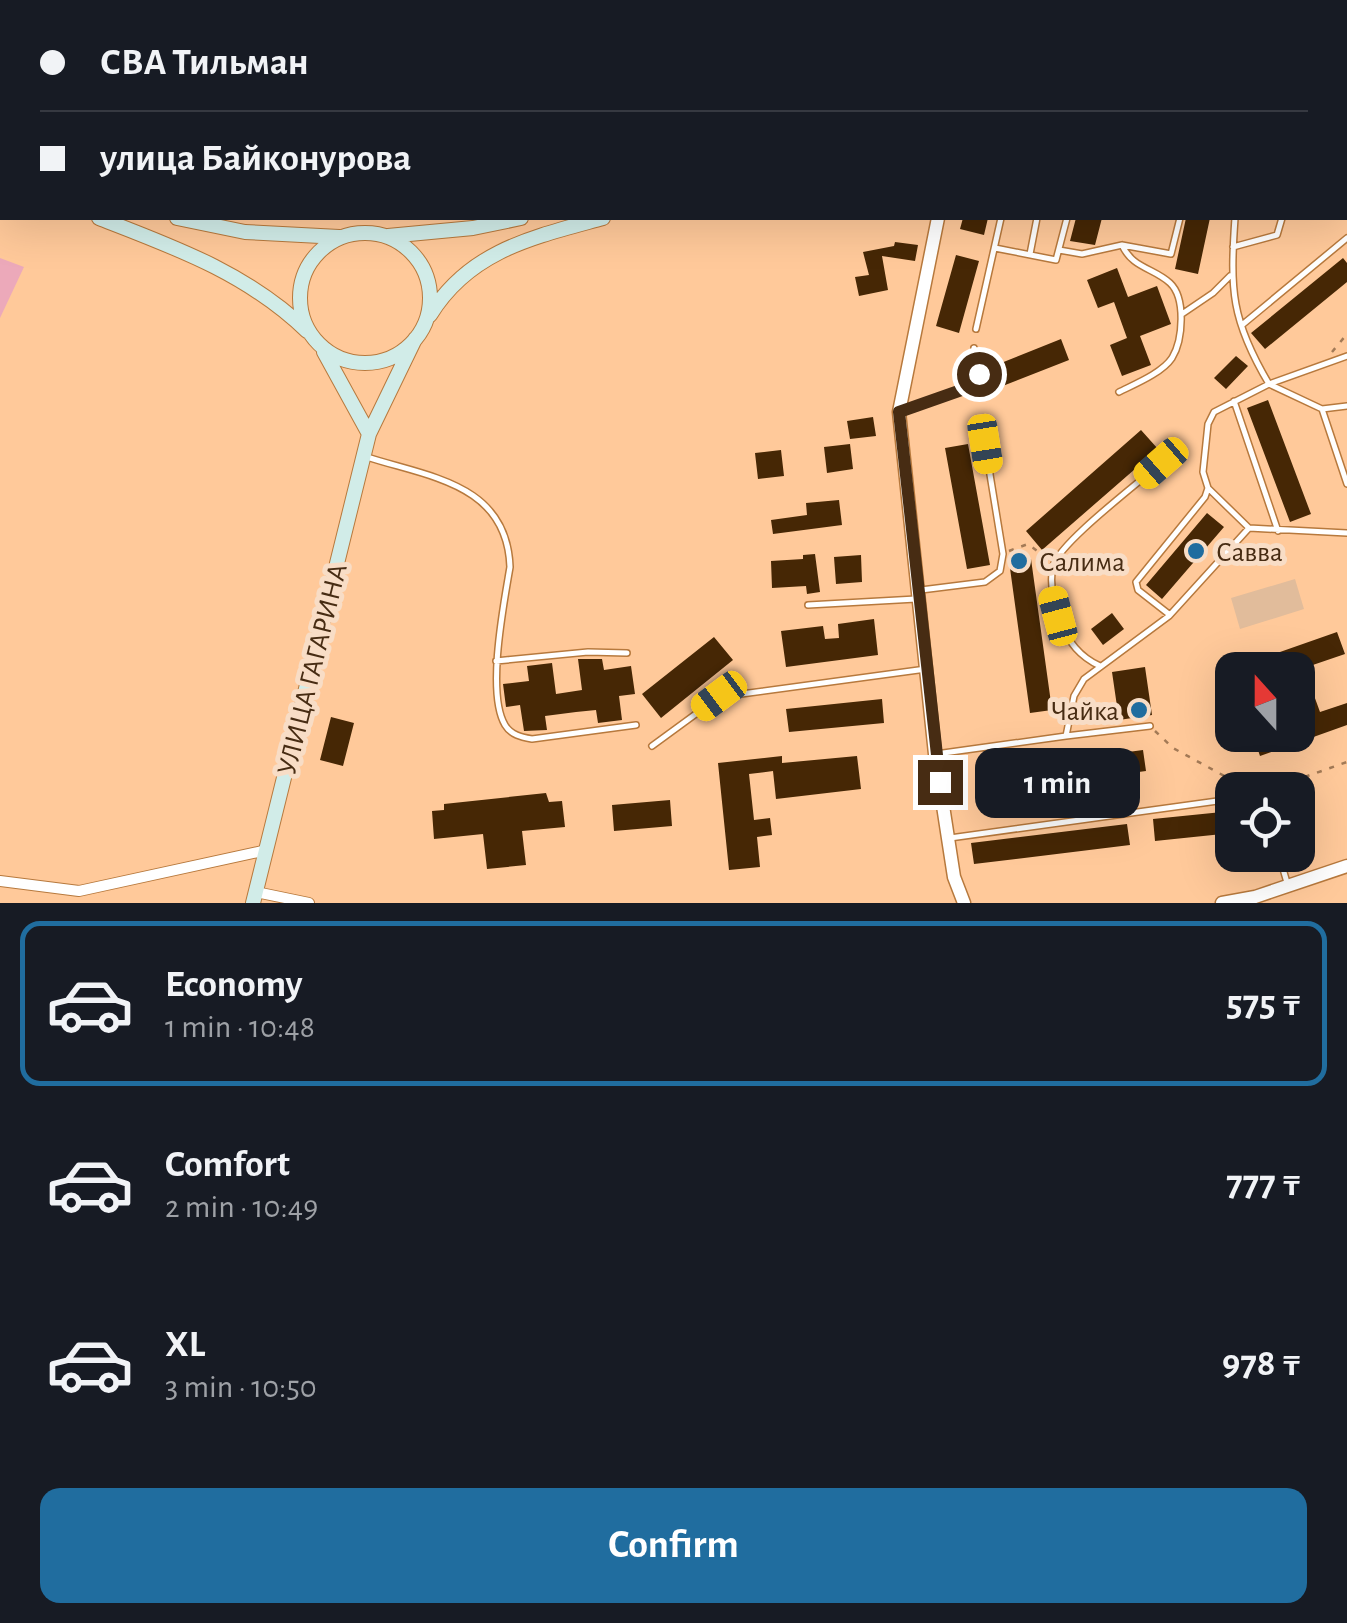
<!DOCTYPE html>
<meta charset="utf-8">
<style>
:root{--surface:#171b24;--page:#20242c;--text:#f1f3f6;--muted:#9ea1a6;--line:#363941;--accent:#206d9f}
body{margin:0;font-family:"Alegreya Sans",sans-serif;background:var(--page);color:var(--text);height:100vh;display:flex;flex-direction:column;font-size:38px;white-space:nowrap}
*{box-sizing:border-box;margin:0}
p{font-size:32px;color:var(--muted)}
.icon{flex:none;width:55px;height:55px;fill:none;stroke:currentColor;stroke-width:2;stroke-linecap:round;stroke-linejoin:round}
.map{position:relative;height:903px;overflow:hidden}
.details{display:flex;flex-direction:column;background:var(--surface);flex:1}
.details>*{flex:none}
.top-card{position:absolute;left:0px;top:0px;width:1348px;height:220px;box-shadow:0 10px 40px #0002;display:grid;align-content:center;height:220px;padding:0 40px;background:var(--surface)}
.needle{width:65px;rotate:339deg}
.tools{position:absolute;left:1215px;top:652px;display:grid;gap:20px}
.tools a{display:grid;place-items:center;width:100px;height:100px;border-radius:20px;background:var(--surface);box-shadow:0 10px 40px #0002;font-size:50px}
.end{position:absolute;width:45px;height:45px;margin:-22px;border:12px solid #472c13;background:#fff;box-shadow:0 0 0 5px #fff}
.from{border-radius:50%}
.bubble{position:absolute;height:70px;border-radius:20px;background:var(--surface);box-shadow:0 10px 40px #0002;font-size:32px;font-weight:700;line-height:70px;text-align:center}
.car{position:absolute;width:30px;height:60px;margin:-30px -15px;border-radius:12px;box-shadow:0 0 8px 2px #0007;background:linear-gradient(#f5c518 24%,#345 0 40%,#f5c518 0 76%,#345 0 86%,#f5c518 0)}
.top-card b{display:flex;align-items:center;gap:35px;height:95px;font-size:38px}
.top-card b+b{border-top:2px solid var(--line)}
.top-card i{width:25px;height:25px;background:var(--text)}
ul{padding:18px 0 0;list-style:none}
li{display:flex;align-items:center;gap:30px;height:165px;margin:0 20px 15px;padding:0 20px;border:5px solid transparent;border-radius:20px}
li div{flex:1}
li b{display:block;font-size:38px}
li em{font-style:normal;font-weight:700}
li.active{border-color:var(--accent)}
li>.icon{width:90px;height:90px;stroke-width:1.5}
.cta{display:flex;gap:20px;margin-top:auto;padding:20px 40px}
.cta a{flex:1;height:115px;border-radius:20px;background:var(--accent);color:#fff;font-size:40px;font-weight:700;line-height:115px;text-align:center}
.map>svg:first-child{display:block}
.green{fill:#e1bc9b}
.water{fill:#eca9ba}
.building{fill:#462705}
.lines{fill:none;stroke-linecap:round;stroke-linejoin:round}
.service-casing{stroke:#b7793d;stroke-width:8}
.minor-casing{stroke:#b7793d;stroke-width:12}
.tertiary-casing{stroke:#b7793d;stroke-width:15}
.secondary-casing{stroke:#b7793d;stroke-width:16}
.path{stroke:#a37a56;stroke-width:2.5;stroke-dasharray:5 8;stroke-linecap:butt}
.service{stroke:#fff;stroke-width:5}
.minor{stroke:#fff;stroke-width:10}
.tertiary{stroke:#fff;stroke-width:12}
.secondary{stroke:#d1ece8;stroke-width:14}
.route{stroke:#472c13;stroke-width:12}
.poi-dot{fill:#206d9f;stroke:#f8ddc6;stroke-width:4}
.labels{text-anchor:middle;stroke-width:10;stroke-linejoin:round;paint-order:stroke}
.poi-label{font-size:28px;fill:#472c13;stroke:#f8ddc6;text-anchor:start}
.street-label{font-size:28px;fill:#472c13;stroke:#f8ddc6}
</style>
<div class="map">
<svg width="1347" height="903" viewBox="0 0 1347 903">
<rect width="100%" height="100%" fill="#ffc99a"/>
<!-- green -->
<path class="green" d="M1295 579 1304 609 1240 629 1231 598Z"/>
<!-- water -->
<path class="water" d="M0 258 24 267 0 318Z"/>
<!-- building -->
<path class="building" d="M963 218H988L984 235 960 229Z
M1076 218H1102L1095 245 1070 241Z
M1186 218H1210L1198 274 1175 269Z
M895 242 918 245 915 261 882 256 888 290 859 296 855 277 869 275 863 252 894 246Z
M956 255 979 261 959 333 936 326Z
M1343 258 1347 263V282L1265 349 1251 333Z
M1117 268 1128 297 1157 286 1171 324 1140 336 1151 365 1122 376 1110 345 1127 338 1114 302 1098 308 1087 280Z
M1061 339 1069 360 995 389 986 369Z
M1236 356 1248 366 1226 389 1214 378Z
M1268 400 1311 514 1290 522 1247 408Z
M873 417 876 436 850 439 847 421Z
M1141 430 1158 449 1042 550 1026 531Z
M850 444 853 469 827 473 824 447Z
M968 444 990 565 967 569 945 448Z
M781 450 784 476 758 479 755 453Z
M839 500 842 525 773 534 771 520 807 515 806 503Z
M1207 513 1224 527 1162 599 1146 585Z
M815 554 820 592 807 594 806 586 772 588 771 561 803 559V555Z
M861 555 862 582 836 584 834 557Z
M1031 559 1052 710 1030 713 1009 561Z
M1112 613 1124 629 1103 645 1091 629Z
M874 619 878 655 786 667 781 631 823 626 825 639 839 638 838 624Z
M1337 632 1345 654 1304 668 1320 712 1347 703V725L1260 756 1253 735H1298V670L1231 669Z
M714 637 733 660 661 718 642 694Z
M578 659H602L604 670 631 666 635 694 619 696 622 720 598 723 596 710 576 712 545 716 547 730 524 731 520 705 506 707 503 684 529 681 527 666 552 663 556 694 582 690Z
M1145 667 1152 715 1119 720 1112 672Z
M882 699 884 723 789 732 786 709Z
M331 717 354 723 343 766 320 760Z
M1143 750 1146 771 990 792 987 771Z
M782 756V763L857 756 861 789 776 799 773 771 749 774 754 820 770 818 772 835 757 837 760 867 729 870 718 763Z
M546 793 549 802 562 801 565 827 522 831 526 865 487 869 483 834 434 839 432 811 444 810V804Z
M670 800 672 826 614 831 612 805Z
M1232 811V833L1155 841 1153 819Z
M1127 824 1130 845 974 864 971 843Z"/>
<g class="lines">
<defs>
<path id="service" d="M1217 0 1218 2
M935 2 942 0
M1345 104 1347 103
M1345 142 1347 141
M1235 218C1230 290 1231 320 1269 384L1214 412 1208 424 1203 472 1208 488 1249 528 1347 533
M1233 247 1277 235 1282 218
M995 248 1056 260 1067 218
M1059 250 1082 254 1122 245 1171 254 1180 218
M1030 254 1037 218
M1182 314 1213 293 1230 276
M1242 325 1347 238
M976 329 1001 218
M1347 356 1269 384 1322 409 1347 406
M1119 392C1135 384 1162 373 1172 358 1183 340 1186 298 1170 283 1154 268 1132 268 1122 245
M1234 401 1278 531
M1322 409 1347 484
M901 411 977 383 979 374 974 348
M367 457C428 477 507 483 510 567 504 603 486 693 505 725 511 735 521 737 532 739L636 725
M921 590 985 582 1000 571 1003 554 985 444
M808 605 916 599
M1170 615 1138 590 1136 582 1205 497 1208 488
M496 661 588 652 627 653
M1100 666C1080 657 1067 641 1060 620 1054 604 1049 584 1053 566 1060 542 1139 483 1161 463
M1066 736 1150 726
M652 746 719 697 926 669
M936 754 1066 736 1074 696 1084 679 1169 616 1249 528
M950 838 1232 799
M1279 855 1288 886"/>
<path id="minor" d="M0 881 79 891 267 850
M256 892 309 903"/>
<path id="tertiary" d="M915 0 916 2
M938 218 899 412 935 754 954 877 964 903
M1222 903 1255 897 1347 866"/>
<path id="secondary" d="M1283 2 1291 0
M1345 9 1347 8
M0 156 2 157
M0 178 2 179
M99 218C174 247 247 273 307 331
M177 218 245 232 339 237
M300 298a65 65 0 1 1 130 0a65 65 0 1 1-130 0Z
M388 236 473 228 521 218
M430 315C470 250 534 237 603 218
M324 352 369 434
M253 903 369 434 415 339"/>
</defs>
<!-- service casing -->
<use href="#service" class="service-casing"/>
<!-- minor casing -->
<use href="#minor" class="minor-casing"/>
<!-- tertiary casing -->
<use href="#tertiary" class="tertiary-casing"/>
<!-- secondary casing -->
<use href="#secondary" class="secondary-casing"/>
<!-- path -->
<path class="path" d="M1332 352 1347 334
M1009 551 1028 544 1049 560
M1155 731 1173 748 1250 790
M1268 790 1347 762"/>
<!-- service -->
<use href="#service" class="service"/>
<!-- minor -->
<use href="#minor" class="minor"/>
<!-- tertiary -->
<use href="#tertiary" class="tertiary"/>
<!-- secondary -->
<use href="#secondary" class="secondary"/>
</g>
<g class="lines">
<!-- route -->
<path class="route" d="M940 782 899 412 970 387 977 383 979 374"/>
</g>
<!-- markers -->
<g class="poi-dot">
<circle cx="1196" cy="551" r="10"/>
<circle cx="1019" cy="561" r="10"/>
<circle cx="1139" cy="710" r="10"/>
</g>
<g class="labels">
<!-- poi labels -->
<g class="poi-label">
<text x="1216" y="561">Савва</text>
<text x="1039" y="571">Салима</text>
<text x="1119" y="720" text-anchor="end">Чайка</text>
</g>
<!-- street labels -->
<g class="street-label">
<text transform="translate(311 669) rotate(-76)" y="10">УЛИЦА ГАГАРИНА</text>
</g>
</g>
</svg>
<div class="tools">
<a><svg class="needle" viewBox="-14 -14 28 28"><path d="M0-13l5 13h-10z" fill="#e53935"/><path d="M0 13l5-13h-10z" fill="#9ea1a6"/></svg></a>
<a><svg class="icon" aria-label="locate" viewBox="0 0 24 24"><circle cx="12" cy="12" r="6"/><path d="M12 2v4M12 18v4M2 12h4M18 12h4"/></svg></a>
</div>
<i class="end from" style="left:979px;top:374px"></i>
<i class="end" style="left:940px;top:782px"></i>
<div class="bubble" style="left:975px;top:748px;width:165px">1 min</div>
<i class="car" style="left:985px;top:444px;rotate:171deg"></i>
<i class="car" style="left:1161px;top:463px;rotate:229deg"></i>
<i class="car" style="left:1058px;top:616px;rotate:345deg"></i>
<i class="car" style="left:719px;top:696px;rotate:233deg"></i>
<div class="top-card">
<b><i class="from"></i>СВА Тильман</b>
<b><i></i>улица Байконурова</b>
</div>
</div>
<section class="details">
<ul>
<li class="active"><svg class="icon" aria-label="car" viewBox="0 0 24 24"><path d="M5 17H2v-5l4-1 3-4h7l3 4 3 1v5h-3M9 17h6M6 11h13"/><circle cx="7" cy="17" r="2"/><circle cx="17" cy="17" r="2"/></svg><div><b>Economy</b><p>1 min · 10:48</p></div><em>575 ₸</em></li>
<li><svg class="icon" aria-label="car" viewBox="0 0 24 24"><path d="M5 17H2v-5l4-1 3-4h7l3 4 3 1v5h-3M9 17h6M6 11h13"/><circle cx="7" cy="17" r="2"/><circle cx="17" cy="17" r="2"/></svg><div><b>Comfort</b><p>2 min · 10:49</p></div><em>777 ₸</em></li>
<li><svg class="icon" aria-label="car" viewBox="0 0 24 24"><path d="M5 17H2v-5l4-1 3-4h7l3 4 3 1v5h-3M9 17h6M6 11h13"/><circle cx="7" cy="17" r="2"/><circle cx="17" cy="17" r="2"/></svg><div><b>XL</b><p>3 min · 10:50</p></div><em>978 ₸</em></li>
</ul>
<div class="cta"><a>Confirm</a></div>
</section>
